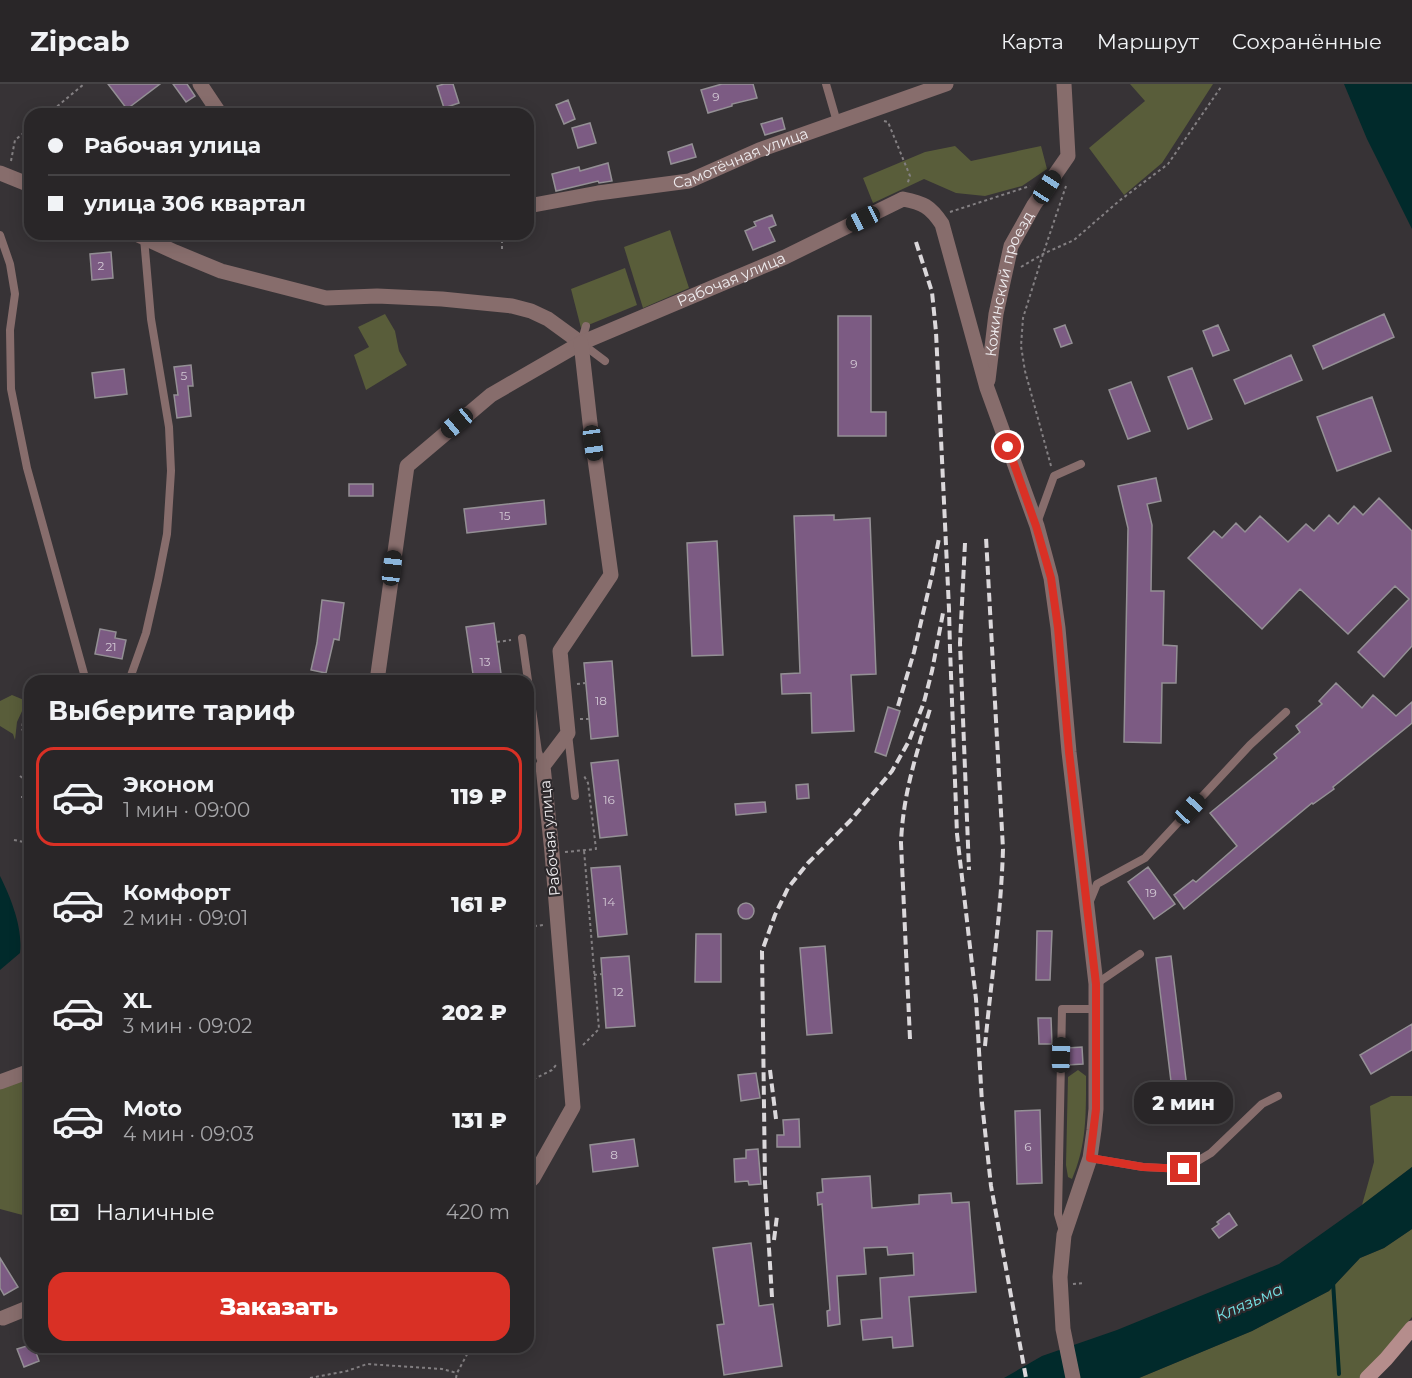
<!DOCTYPE html>
<html lang="ru">
<meta charset="utf-8">
<style>
:root{--surface:#292628;--page:#353234;--text:#f1f3f6;--muted:#a5a5a8;--line:#454345;--accent:#d93025}
body{margin:0;font-family:Montserrat,sans-serif;background:var(--page);color:var(--text);height:100vh;display:flex;flex-direction:column;font-size:22px;white-space:nowrap}
*{box-sizing:border-box;margin:0}
p{font-size:20px;color:var(--muted)}
.icon{flex:none;width:33px;height:33px;fill:none;stroke:currentColor;stroke-width:2;stroke-linecap:round;stroke-linejoin:round}
.map{position:relative;flex:1;overflow:hidden}
.drawer{position:absolute;left:24px;top:591px;width:510px;height:678px;display:flex;flex-direction:column;background:var(--surface);border-radius:18px;box-shadow:0 3px 15px #0003,0 0 0 2px var(--line)}
.drawer>*{flex:none}
.banner{position:absolute;left:24px;top:24px;width:510px;height:132px;border-radius:18px;box-shadow:0 3px 15px #0003,0 0 0 2px var(--line);display:grid;align-content:center;height:132px;padding:0 24px;background:var(--surface)}
.end{position:absolute;width:27px;height:27px;margin:-14px;border:8px solid #d93025;background:#fff;box-shadow:0 0 0 3px #fff}
.from{border-radius:50%}
.bubble{position:absolute;height:42px;border-radius:18px;background:var(--surface);box-shadow:0 3px 15px #0003,0 0 0 2px var(--line);font-size:20px;font-weight:800;line-height:42px;text-align:center}
.car{position:absolute;width:18px;height:36px;margin:-18px -9px;border-radius:8px;box-shadow:0 0 4px 2px #0007;background:linear-gradient(#222 24%,#8ab4d8 0 40%,#222 0 76%,#8ab4d8 0 86%,#222 0)}
.banner b{display:flex;align-items:center;gap:21px;height:57px;font-size:22px}
.banner b+b{border-top:2px solid var(--line)}
.banner i{width:15px;height:15px;background:var(--text)}
ul{padding:0;list-style:none}
li{display:flex;align-items:center;gap:18px;height:99px;margin:0 12px 9px;padding:0 12px;border:3px solid transparent;border-radius:18px}
li div{flex:1}
li b{display:block;font-size:22px}
li em{font-style:normal;font-weight:800}
li.on{border-color:var(--accent)}
li>.icon{width:54px;height:54px;stroke-width:1.5}
h2{padding:0 24px;font-size:27px;line-height:72px}
.pay{display:flex;align-items:center;gap:15px;height:66px;padding:0 24px;font-size:22px}
.pay p{margin-inline-start:auto}
.button{display:flex;gap:12px;margin-top:auto;padding:12px 24px}
.button a{flex:1;height:69px;border-radius:18px;background:var(--accent);color:#fff;font-size:24px;font-weight:800;line-height:69px;text-align:center}
header{display:flex;align-items:center;gap:36px;box-sizing:border-box;height:84px;padding:0 30px;background:var(--surface);border-bottom:2px solid var(--line)}
header strong{font-size:28px}
nav{display:flex;gap:33px;margin-inline-start:auto;font-size:21px}
.map>svg:first-child{display:block}
.green{fill:#595d3a}
.water{fill:#012a2b}
.lines{fill:none;stroke-linecap:round;stroke-linejoin:round}
.stream{stroke:#012a2b;stroke-width:4}
.building{fill:#7c5b83;stroke:#949095;stroke-width:1.5}
.path{stroke:#848083;stroke-width:2;stroke-dasharray:3 3;stroke-linecap:butt}
.service{stroke:#876d6c;stroke-width:8}
.minor{stroke:#876d6c;stroke-width:15}
.secondary{stroke:#b58d8c;stroke-width:15}
.rail{stroke:#dbd8db;stroke-width:4;stroke-dasharray:9 4.5;stroke-linecap:butt}
.route{stroke:#d93025;stroke-width:8}
.labels{text-anchor:middle;stroke-width:4.5;stroke-linejoin:round;paint-order:stroke}
.number-label{font-size:12px;fill:#d2c8d4}
.street-label{font-size:15px;fill:#efecef;stroke:#2d292c}
.water-label{font-size:16px;font-style:italic;fill:#76e5e8;stroke:#2d292c}
</style>
<header>
<strong>Zipcab</strong>
<nav><a>Карта</a><a>Маршрут</a><a>Сохранённые</a></nav>
</header>
<div class="map">
<svg width="1412" height="1294" viewBox="0 0 1412 1294">
<rect width="100%" height="100%" fill="#373336"/>
<!-- green -->
<path class="green" d="M1130 0H1213L1162 79 1124 111 1089 64 1145 17Z
M955 62 971 77 1041 62 1047 85 1022 102 985 112 956 109 924 95 873 119 863 94 925 68Z
M670 146 689 204 643 224 624 163Z
M625 184 637 221 581 244 571 205Z
M385 230 395 247 399 267 407 281 366 306 354 271 369 263 358 243Z
M12 611 24 616 23 625 17 638 15 656 13 650 0 642V617Z
M1078 986 1086 992C1086 1028 1087 1061 1072 1095L1068 1093 1066 1081 1068 993Z
M30 987V1133L0 1125V998Z
M1391 1012H1412V1083L1362 1121 1374 1078 1370 1022Z
M1412 1145V1233L1380 1272 1359 1294H1139L1252 1247 1329 1207 1360 1174 1384 1164Z"/>
<!-- water -->
<path class="water" d="M1344 0H1412V145L1367 55Z
M0 792C11 814 23 844 20 869L0 886Z
M1412 1083V1145L1384 1164 1360 1174 1329 1207 1252 1247 1139 1294H1004L1042 1272 1117 1246 1279 1180 1362 1121Z"/>
<g class="lines">
<!-- stream -->
<path class="stream" d="M1333 1198 1339 1290"/>
</g>
<!-- building -->
<path class="building" d="M108 0H160L127 25Z
M173 0H187L195 12 186 18Z
M444 0H453L459 19 444 24 437 2Z
M722 0H753L757 14 732 20V22L708 29 701 6Z
M568 16 575 35 564 40 556 21Z
M782 34 785 45 765 51 761 40Z
M590 39 596 59 578 64 572 44Z
M692 60 696 73 671 80 668 68Z
M608 79 612 97 599 99 598 97 556 107 552 90 579 83 580 87Z
M772 131 776 141 769 144 775 157 753 166 745 147 756 142 754 138Z
M111 168 113 194 92 196 90 170Z
M1384 230 1394 253 1323 285 1313 262Z
M838 232H871V328H886V352H838Z
M1065 241 1072 259 1061 263 1054 245Z
M1218 241 1229 266 1213 272 1203 247Z
M1291 271 1302 296 1245 320 1234 296Z
M191 281 193 302H188L191 332 177 334 174 311H178L174 283Z
M1192 284 1212 335 1188 345 1168 293Z
M124 285 127 310 95 314 92 289Z
M1131 298 1150 347 1128 355 1109 306Z
M1372 313 1391 367 1337 387 1317 333Z
M1156 394 1161 417 1147 420 1152 441 1151 507H1164L1163 561 1177 562 1176 599H1162L1161 659 1124 658 1128 444 1118 402Z
M349 400H373V412H349Z
M1379 414 1412 447V562L1384 593 1358 568 1409 515 1395 502 1348 550 1300 505 1262 545 1188 474 1214 447 1222 454 1236 439 1245 448 1260 432 1288 458 1306 440 1314 447 1329 431 1338 440 1354 422 1363 431Z
M544 416 546 440 467 449 464 425Z
M834 431V436L870 434 876 590 851 591 854 647 812 649 811 609 782 610 781 590 800 589 794 432Z
M717 457 723 571 692 572 687 459Z
M322 516 344 519 339 556 334 555 326 589 311 586 317 559Z
M494 539 502 597H474L466 543Z
M100 545 116 548 115 554 126 556 122 575 95 570Z
M612 577 618 652 591 655 584 579Z
M1336 599 1362 624 1373 611 1396 632 1412 618V639L1333 703 1334 705 1313 720 1312 719 1184 825 1174 811 1193 796 1196 798 1237 762 1210 729 1277 674 1274 670 1300 648 1296 642 1322 620 1319 617Z
M888 623 900 627 886 672 875 668Z
M618 676 627 751 600 754 591 679Z
M808 700 809 714 797 715 796 701Z
M765 718 766 728 736 731 735 720Z
M620 782 627 850 598 853 591 784Z
M1148 783 1175 820 1154 835 1128 798Z
M738 827a8 8 0 1 1 16 0a8 8 0 1 1-16 0Z
M1037 847H1052L1050 896H1036Z
M696 850H721V898H695Z
M825 862 832 949 807 951 800 864Z
M629 872 635 942 606 944 601 874Z
M1171 872 1188 1012 1173 1014 1156 874Z
M1038 934H1051L1052 960H1039Z
M1412 940V966L1371 990 1360 971Z
M1082 963 1083 980 1067 981V964Z
M756 989 760 1014 741 1017 738 991Z
M1040 1026 1042 1099 1017 1100 1015 1027Z
M799 1035 800 1063H777V1051H784L783 1036Z
M634 1055 638 1082 593 1088 590 1061Z
M758 1065 761 1100 749 1101 748 1097 735 1098 734 1075 746 1074V1066Z
M870 1092 872 1124 919 1120V1111L951 1109 952 1119 969 1118 976 1208 909 1213 913 1262 893 1264 892 1253 863 1256 861 1236 882 1234 880 1194 914 1191 913 1169 888 1171 887 1163 864 1164 866 1190 837 1192 840 1240 828 1242 827 1227 830 1226 822 1120 818 1121 817 1109 823 1108 822 1095Z
M1229 1129 1237 1141 1219 1154 1212 1145 1219 1140 1217 1138Z
M751 1159 759 1222 773 1220 782 1282 724 1291 717 1241 724 1240 713 1164Z
M0 1174 18 1203 4 1211 0 1204Z
M30 1261V1263H34L39 1277 24 1283 17 1265Z"/>
<g class="lines">
<!-- path -->
<path class="path" d="M48 30 84 0
M884 37 888 38 910 92 907 101
M11 77 15 56 30 44
M950 128 1030 102
M502 150V167
M1021 183 1043 170 1074 156 1119 117 1168 80 1221 3
M1051 382 1025 287 1021 262 1023 234 1043 170 1066 102
M497 558 511 556
M504 597 519 595
M577 600 586 599
M24 633 22 644 30 670
M580 635H589
M20 692 30 699
M21 713H30
M14 756 24 758 30 757
M565 768 596 765 588 699 584 692
M528 843 543 841
M594 891 602 890
M583 961 599 945 584 766
M528 998 552 986 556 981
M1073 1200 1084 1199
M310 1294 347 1287 367 1280 442 1285 457 1289
M456 1294 457 1289 471 1263"/>
<!-- service -->
<path class="service" d="M826 0 837 38
M0 151 10 180 15 210 10 246 11 305 27 384 86 597
M586 242 581 259 605 277
M1037 439 1054 392 1081 380
M522 554 538 668 543 681
M129 597 146 549 158 496 167 450 171 387 169 343 151 235 144 154
M568 650 575 712
M1090 817 1097 800 1145 774 1250 661 1286 628
M1096 900 1140 870
M1090 1074 1143 1083 1184 1085 1211 1069 1262 1020 1278 1012
M1063 1147 1058 1130 1062 925H1096"/>
<!-- minor -->
<g class="minor">
<path d="M200 0 220 30"/>
<path d="M0 89 30 101"/>
<path id="s1" d="M528 122 598 109 689 97 759 66 946 0"/>
<path d="M136 150 175 168 221 187 326 214 377 212 442 215 512 222 531 227 548 235 581 259"/>
<path id="s2" d="M988 296 996 230 1011 162 1034 121 1068 72 1064 0"/>
<path id="s3" d="M377 597 407 382 491 311 581 259 785 173 903 115C923 119 930 122 942 140L987 304 1037 442 1051 494 1058 544 1069 668 1096 900V1025L1094 1046 1090 1074 1064 1151 1060 1193 1063 1245 1073 1294"/>
<path d="M0 998 30 987"/>
<path d="M528 1099 533 1094 573 1023 552 769 543 682 568 649 560 567 611 491 590 339 581 259"/>
<path d="M3 1234 30 1223"/>
</g>
<!-- secondary -->
<path class="secondary" d="M1367 1294 1386 1275 1412 1244"/>
<!-- rail -->
<path class="rail" d="M916 158 932 208 936 248 949 525 950 564 957 750 976 915 982 1019 991 1102 1026 1294
M965 459 960 559 969 786
M898 622 914 568 932 491 939 454
M910 955 901 759C903 710 916 671 930 625
M985 962C991 897 1001 832 1003 765L986 453
M770 986 776 1035
M774 1156 777 1132
M772 1213 765 1099 762 867 775 831 788 804 808 779 850 737 892 687 909 657 924 618 932 587 943 529"/>
</g>
<g class="lines">
<!-- route -->
<path class="route" d="M1008 363 1036 442 1051 494 1058 544 1069 668 1096 900V1025L1090 1074 1143 1083 1184 1085"/>
</g>
<g class="labels">
<!-- number labels -->
<g class="number-label">
<text x="716" y="17">9</text>
<text x="101" y="186">2</text>
<text x="854" y="284">9</text>
<text x="184" y="296">5</text>
<text x="505" y="436">15</text>
<text x="111" y="567">21</text>
<text x="485" y="582">13</text>
<text x="601" y="621">18</text>
<text x="609" y="720">16</text>
<text x="1151" y="813">19</text>
<text x="609" y="822">14</text>
<text x="618" y="912">12</text>
<text x="1028" y="1067">6</text>
<text x="614" y="1075">8</text>
</g>
<!-- street labels -->
<g class="street-label">
<text dy="5" stroke="none"><textPath href="#s1" startOffset="219">Самотёчная улица</textPath></text>
<text dy="5" stroke="none"><textPath href="#s3" startOffset="594">Рабочая улица</textPath></text>
<text dy="5" stroke="none"><textPath href="#s2" startOffset="99">Кожинский проезд</textPath></text>
<text transform="translate(550 754) rotate(-95)" y="5">Рабочая улица</text>
</g>
<!-- water labels -->
<g class="water-label">
<text transform="translate(1249 1218) rotate(-24)" y="6">Клязьма</text>
</g>
</g>
</svg>
<i class="end from" style="left:1008px;top:363px"></i>
<i class="end" style="left:1184px;top:1085px"></i>
<div class="bubble" style="left:1134px;top:998px;width:99px">2 мин</div>
<i class="car" style="left:1047px;top:103px;rotate:33deg"></i>
<i class="car" style="left:863px;top:135px;rotate:244deg"></i>
<i class="car" style="left:457px;top:339px;rotate:230deg"></i>
<i class="car" style="left:593px;top:359px;rotate:172deg"></i>
<i class="car" style="left:392px;top:484px;rotate:7deg"></i>
<i class="car" style="left:1190px;top:725px;rotate:43deg"></i>
<i class="car" style="left:1061px;top:971px;rotate:1deg"></i>
<div class="banner">
<b><i class="from"></i>Рабочая улица</b>
<b><i></i>улица 306 квартал</b>
</div>
<section class="drawer">
<h2>Выберите тариф</h2>
<ul>
<li class="on"><svg class="icon" aria-label="car" viewBox="0 0 24 24"><path d="M5 17H2v-5l4-1 3-4h7l3 4 3 1v5h-3M9 17h6M6 11h13"/><circle cx="7" cy="17" r="2"/><circle cx="17" cy="17" r="2"/></svg><div><b>Эконом</b><p>1 мин · 09:00</p></div><em>119 ₽</em></li>
<li><svg class="icon" aria-label="car" viewBox="0 0 24 24"><path d="M5 17H2v-5l4-1 3-4h7l3 4 3 1v5h-3M9 17h6M6 11h13"/><circle cx="7" cy="17" r="2"/><circle cx="17" cy="17" r="2"/></svg><div><b>Комфорт</b><p>2 мин · 09:01</p></div><em>161 ₽</em></li>
<li><svg class="icon" aria-label="car" viewBox="0 0 24 24"><path d="M5 17H2v-5l4-1 3-4h7l3 4 3 1v5h-3M9 17h6M6 11h13"/><circle cx="7" cy="17" r="2"/><circle cx="17" cy="17" r="2"/></svg><div><b>XL</b><p>3 мин · 09:02</p></div><em>202 ₽</em></li>
<li><svg class="icon" aria-label="car" viewBox="0 0 24 24"><path d="M5 17H2v-5l4-1 3-4h7l3 4 3 1v5h-3M9 17h6M6 11h13"/><circle cx="7" cy="17" r="2"/><circle cx="17" cy="17" r="2"/></svg><div><b>Moto</b><p>4 мин · 09:03</p></div><em>131 ₽</em></li>
</ul>
<div class="pay"><svg class="icon" aria-label="cash" viewBox="0 0 24 24"><path d="M3 7h18v10H3z"/><circle cx="12" cy="12" r="2"/></svg>Наличные<p>420 m</p></div>
<div class="button"><a>Заказать</a></div>
</section>
</div>
